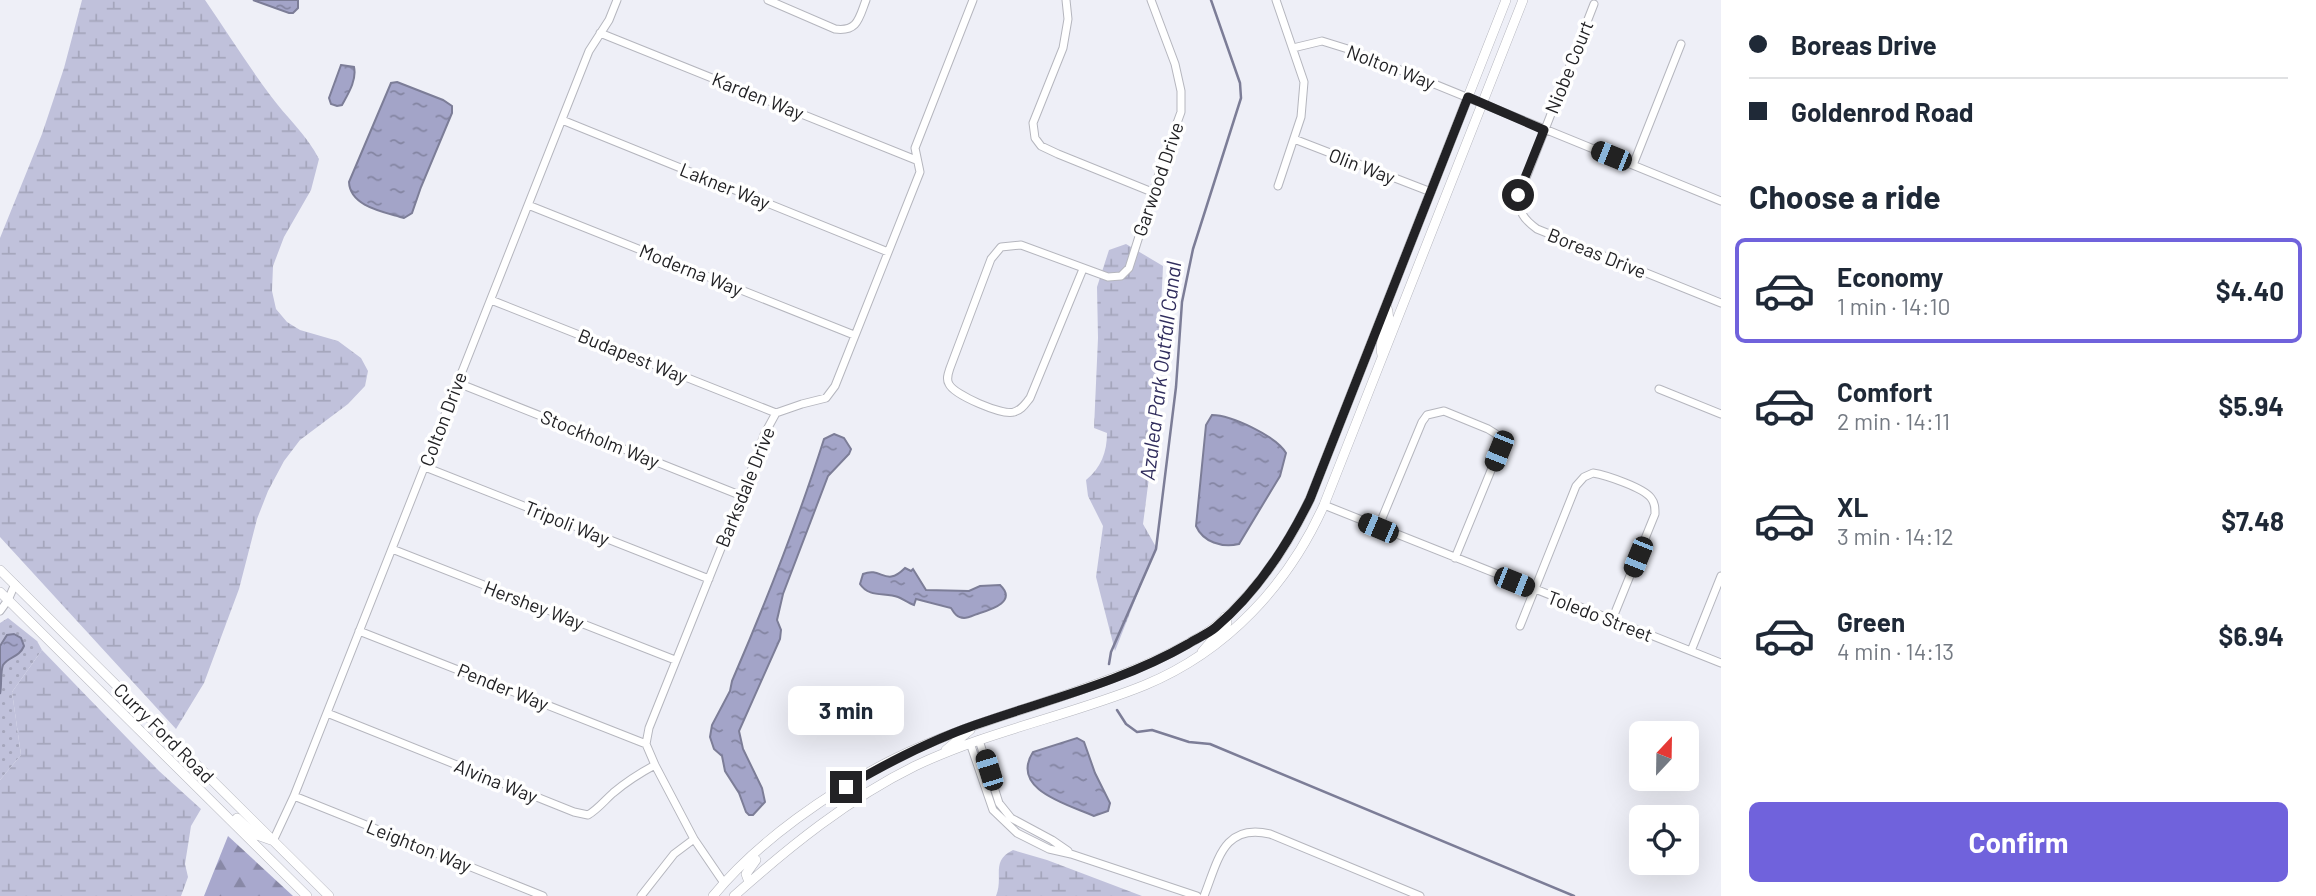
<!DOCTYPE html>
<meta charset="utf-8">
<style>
:root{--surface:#fff;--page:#f2f2f3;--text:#1f2937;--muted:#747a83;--line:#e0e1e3;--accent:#7062dc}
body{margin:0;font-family:Barlow,sans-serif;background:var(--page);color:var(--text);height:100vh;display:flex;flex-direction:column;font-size:26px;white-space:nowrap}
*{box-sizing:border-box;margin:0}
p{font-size:23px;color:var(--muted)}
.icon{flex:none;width:38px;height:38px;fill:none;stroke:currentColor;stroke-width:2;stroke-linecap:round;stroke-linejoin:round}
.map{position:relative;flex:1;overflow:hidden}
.details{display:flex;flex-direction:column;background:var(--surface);width:595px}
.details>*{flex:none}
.banner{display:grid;align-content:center;height:154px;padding:0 28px;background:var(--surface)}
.needle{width:46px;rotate:22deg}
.tools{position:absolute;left:1629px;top:721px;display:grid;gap:14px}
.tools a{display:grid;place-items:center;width:70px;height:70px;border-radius:10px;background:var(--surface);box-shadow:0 7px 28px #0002;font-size:35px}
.end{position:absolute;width:32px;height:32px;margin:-16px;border:9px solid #222225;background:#fff;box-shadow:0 0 0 4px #fff}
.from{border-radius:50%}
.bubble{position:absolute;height:49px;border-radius:10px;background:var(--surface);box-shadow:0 7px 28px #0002;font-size:23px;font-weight:700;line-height:49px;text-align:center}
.car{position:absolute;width:21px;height:42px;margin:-21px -10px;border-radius:9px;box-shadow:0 0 5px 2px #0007;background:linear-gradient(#222 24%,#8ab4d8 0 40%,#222 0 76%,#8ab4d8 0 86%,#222 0)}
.banner b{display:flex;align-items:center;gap:24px;height:66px;font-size:26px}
.banner b+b{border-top:2px solid var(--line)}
.banner i{width:18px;height:18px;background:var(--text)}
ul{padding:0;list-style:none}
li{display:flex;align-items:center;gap:21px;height:105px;margin:0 14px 10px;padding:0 14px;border:4px solid transparent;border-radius:10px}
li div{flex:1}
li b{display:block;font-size:26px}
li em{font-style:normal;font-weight:700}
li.active{border-color:var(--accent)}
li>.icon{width:63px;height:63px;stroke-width:1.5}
h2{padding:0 28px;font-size:32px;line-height:84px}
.cta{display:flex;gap:14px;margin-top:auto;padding:14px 28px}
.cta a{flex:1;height:80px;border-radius:10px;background:var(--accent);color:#fff;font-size:28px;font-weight:700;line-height:80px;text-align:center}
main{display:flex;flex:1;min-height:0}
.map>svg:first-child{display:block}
.grass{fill:url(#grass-dots)}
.forest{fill:url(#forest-firs)}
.wetland{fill:url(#wetland-marsh)}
.water{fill:url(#water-ripples);stroke:#7c7d97;stroke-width:2}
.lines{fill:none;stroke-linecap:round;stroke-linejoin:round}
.stream{stroke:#7c7d97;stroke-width:2.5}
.minor-casing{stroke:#b5b6be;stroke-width:9}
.major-casing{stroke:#b5b6be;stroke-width:10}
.minor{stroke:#fff;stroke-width:7}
.major{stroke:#fff;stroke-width:9}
.route{stroke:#222225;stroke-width:9}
.labels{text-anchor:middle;stroke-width:7;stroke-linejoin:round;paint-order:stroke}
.street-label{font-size:19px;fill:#222225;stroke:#fff}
.water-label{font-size:21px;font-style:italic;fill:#302d5d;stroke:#fff}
</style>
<main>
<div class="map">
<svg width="1721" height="896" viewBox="0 0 1721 896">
<defs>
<pattern id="grass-dots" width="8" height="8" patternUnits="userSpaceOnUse" patternTransform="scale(1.75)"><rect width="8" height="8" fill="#c0c1db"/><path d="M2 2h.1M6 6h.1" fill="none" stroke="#a5a6bc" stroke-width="1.8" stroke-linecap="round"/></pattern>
<pattern id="forest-firs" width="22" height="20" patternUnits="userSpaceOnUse" patternTransform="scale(1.75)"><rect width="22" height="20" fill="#a8a8cd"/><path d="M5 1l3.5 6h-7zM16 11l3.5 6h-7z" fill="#8888a6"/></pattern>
<pattern id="wetland-marsh" width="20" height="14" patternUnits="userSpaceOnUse" patternTransform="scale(1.75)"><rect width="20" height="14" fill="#c0c1db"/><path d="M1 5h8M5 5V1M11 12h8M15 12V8" fill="none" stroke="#a5a6bc"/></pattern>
<pattern id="water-ripples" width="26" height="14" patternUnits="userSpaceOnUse" patternTransform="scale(1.75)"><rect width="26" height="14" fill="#a3a4c8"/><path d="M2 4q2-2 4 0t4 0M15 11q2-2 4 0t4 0" fill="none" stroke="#8485a2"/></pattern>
</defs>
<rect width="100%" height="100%" fill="#eeeff7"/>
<!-- grass -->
<path class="grass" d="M8 618 37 641 42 650 12 692 21 755 0 780V623Z"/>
<!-- forest -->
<path class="forest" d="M228 836 293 896H204Z"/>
<!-- wetland -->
<path class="wetland" d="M82 0H205C227 32 247 64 270 95 286 117 307 135 319 159L311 190 284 237 273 266 272 291 276 309 287 322 300 330 338 341 361 358 368 371 365 386 348 404 300 440 284 461 268 491 257 519 239 589 204 683 176 729 0 537V238L42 134 64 68Z
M1126 244 1163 266 1155 431 1143 524 1156 547 1115 651 1096 577 1103 526 1088 496 1086 480C1101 468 1107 452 1107 433L1094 428 1098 338 1097 287 1109 250Z
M42 650 159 771 201 809 191 826 185 864 188 877 181 896H0V780L21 755 12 692Z
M1013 850 1047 860 1142 896H996C1004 877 990 861 1013 850Z"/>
<!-- water -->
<path class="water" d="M253 0H298V8L293 13H289Z
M341 65 354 67C357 80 348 94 342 105L337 106 331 104 329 98Z
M397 82 443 100 452 106V113L421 187 412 213 404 218C385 212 350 207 349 182L391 83Z
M1212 415C1231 415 1276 436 1286 453L1280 476 1239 544C1222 548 1203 542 1196 526L1206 425Z
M834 434 844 438 851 449 849 454 828 476 783 594 777 620 781 630 780 639 739 731 743 749 762 788 765 802 753 815H749L746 812 739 793 725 771 722 756 714 749 710 737 712 725 730 691 732 681C766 602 798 521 824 439Z
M905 568 911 571 913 569 926 590 969 591 980 586 1000 585C1017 601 993 609 980 613 976 614 969 618 964 618 957 618 954 613 951 608L916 599 914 605C908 603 903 599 898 597 885 592 869 598 860 584L863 574C882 566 885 588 905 568Z
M14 634 21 638 24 646C19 658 9 656 3 665 0 673 2 685 0 694V646L7 635Z
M1077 738 1084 742 1095 773 1110 803 1108 811 1094 816C1070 805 1009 790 1033 752Z"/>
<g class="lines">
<!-- stream -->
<path class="stream" d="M1109 664 1111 652 1156 549 1176 387 1182 302 1193 249 1241 98 1240 83 1211 0
M1117 710 1126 724 1137 732 1152 730 1189 742 1210 744 1574 896"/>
<defs>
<path id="minor" d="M768 0 835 29C858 32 859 18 866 0
M1066 0 1068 19 1063 48 1033 123 1035 138 1041 146 1058 154 1152 192
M1276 0 1304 82 1301 117 1278 186
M1594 4 1519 196C1519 212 1523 219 1537 229L1721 303
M600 33 916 160
M1293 48 1322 41 1351 50 1721 201
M562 120 888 252
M1294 139 1431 192
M1633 165 1681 44
M528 205 854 335
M1083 269 1030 398C1025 404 1022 410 1014 412 1003 416 954 395 949 384 946 379 948 374 950 368L991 259 1001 247 1021 245 1108 277 1121 276 1129 268 1161 167 1181 112V91L1175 64 1151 0
M491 300 776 413
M458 383 742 496
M1659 389 1721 414
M425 467 709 579
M1324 505 1721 663
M1378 528 1422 422 1427 415 1444 411 1488 429 1496 434 1499 441V451L1455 558
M392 549 675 660
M0 611 8 600 15 584
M1520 626 1576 486 1584 477 1593 473C1606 475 1644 488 1651 498 1655 503 1655 508 1655 514L1612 620
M359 631 646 744
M1691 651 1721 576
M327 713 574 812 588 815C598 809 604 801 613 793 626 782 640 773 655 765
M979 740 999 803 1011 818 1052 840 1068 851
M970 743 993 810 1017 833 1049 849 1071 854 1197 896
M294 796 543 896
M273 841 294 796 589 51 609 20 617 0
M724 883 694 839 655 765 646 744 649 728 742 496 764 435 776 413 802 404 826 398 835 386 920 172 915 148 973 0
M641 896 674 854 694 839
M1204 896C1218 861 1223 823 1270 834L1420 896"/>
<path id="major" d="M1382 355C1377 336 1395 326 1386 305
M0 570 329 896
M0 592 307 896
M1202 652 1227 623 1225 617
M946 750 970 730
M237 818 254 834 271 840
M749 882 746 874 756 860
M713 896C758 841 830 791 894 759 946 733 1003 716 1057 698 1103 682 1147 667 1189 643 1198 638 1208 633 1216 626 1257 592 1287 547 1310 499L1506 0
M734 896C789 847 848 799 915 766 988 731 1069 716 1145 685 1227 651 1288 585 1324 505L1523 0"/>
</defs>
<!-- minor casing -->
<use href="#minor" class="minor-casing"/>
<!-- major casing -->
<use href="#major" class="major-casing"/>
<!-- minor -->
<use href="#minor" class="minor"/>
<!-- major -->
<use href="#major" class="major"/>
</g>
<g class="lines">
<!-- route -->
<path class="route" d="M846 787C887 763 929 741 975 725 1046 700 1122 682 1188 644 1197 638 1208 634 1216 627 1256 593 1287 546 1310 499L1468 97 1544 130 1518 195"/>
</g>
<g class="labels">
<!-- street labels -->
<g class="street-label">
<text transform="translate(1391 67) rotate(21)" y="7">Nolton Way</text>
<text transform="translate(1569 67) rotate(-68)" y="7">Niobe Court</text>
<text transform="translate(758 96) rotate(22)" y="7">Karden Way</text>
<text transform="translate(1362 166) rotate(21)" y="7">Olin Way</text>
<text transform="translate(1158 179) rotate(-71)" y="7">Garwood Drive</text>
<text transform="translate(725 186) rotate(22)" y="7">Lakner Way</text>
<text transform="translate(1597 253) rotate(22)" y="7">Boreas Drive</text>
<text transform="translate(691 270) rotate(22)" y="7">Moderna Way</text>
<text transform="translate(633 356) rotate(22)" y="7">Budapest Way</text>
<text transform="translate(443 419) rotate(-69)" y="7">Colton Drive</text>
<text transform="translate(600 439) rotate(22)" y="7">Stockholm Way</text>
<text transform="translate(745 487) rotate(-68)" y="7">Barksdale Drive</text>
<text transform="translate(567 523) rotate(22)" y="7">Tripoli Way</text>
<text transform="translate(534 605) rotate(21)" y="7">Hershey Way</text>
<text transform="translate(1600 616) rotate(21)" y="7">Toledo Street</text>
<text transform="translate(503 687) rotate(22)" y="7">Pender Way</text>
<text transform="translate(164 733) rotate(45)" y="7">Curry Ford Road</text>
<text transform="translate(496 781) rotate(22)" y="7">Alvina Way</text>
<text transform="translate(419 846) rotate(22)" y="7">Leighton Way</text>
</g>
<!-- water labels -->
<g class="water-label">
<text transform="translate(1161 371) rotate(-83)" y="7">Azalea Park Outfall Canal</text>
</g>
</g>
</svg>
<div class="tools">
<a><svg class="needle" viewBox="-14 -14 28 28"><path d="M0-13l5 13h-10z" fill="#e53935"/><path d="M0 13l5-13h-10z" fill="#747a83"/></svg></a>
<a><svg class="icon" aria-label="locate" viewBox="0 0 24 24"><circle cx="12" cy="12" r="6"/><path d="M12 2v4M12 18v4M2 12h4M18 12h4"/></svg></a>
</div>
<i class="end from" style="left:1518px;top:195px"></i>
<i class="end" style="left:846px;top:787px"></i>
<div class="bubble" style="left:788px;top:686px;width:116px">3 min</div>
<i class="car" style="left:1611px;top:156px;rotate:292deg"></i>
<i class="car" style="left:1499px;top:451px;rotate:202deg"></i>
<i class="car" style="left:1378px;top:528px;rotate:293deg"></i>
<i class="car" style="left:1638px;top:557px;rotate:202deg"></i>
<i class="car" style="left:1514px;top:582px;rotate:112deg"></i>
<i class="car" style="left:989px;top:770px;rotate:343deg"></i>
</div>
<section class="details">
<div class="banner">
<b><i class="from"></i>Boreas Drive</b>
<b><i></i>Goldenrod Road</b>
</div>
<h2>Choose a ride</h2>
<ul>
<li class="active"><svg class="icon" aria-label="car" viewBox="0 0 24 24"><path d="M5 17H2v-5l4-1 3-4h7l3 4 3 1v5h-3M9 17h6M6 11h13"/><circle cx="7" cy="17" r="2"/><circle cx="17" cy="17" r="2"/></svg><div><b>Economy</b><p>1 min · 14:10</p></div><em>$4.40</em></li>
<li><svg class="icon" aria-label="car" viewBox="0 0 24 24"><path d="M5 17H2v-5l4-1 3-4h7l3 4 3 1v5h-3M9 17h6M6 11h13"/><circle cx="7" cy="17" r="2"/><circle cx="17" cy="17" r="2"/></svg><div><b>Comfort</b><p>2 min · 14:11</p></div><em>$5.94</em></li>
<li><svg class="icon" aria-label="car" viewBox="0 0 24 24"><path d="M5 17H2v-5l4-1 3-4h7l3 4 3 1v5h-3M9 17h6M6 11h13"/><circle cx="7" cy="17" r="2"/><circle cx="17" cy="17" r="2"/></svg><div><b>XL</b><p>3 min · 14:12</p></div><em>$7.48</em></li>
<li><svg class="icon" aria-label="car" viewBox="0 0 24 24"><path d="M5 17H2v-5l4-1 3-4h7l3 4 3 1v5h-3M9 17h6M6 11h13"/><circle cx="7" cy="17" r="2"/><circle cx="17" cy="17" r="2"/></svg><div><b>Green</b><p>4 min · 14:13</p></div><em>$6.94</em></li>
</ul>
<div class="cta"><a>Confirm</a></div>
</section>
</main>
